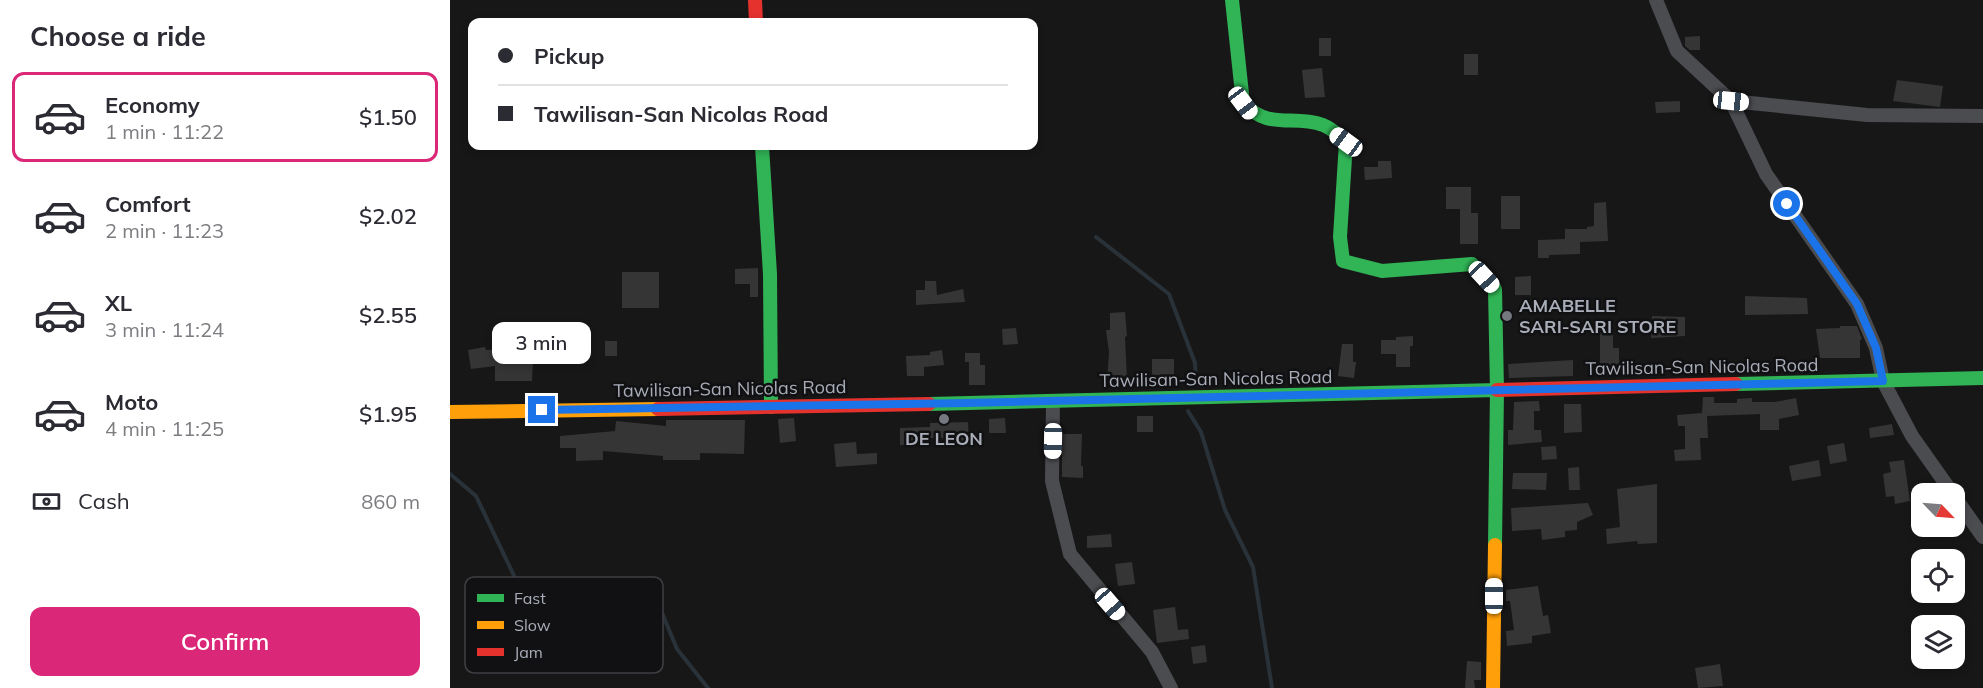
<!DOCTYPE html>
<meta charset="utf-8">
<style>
:root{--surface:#fff;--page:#f2f2f3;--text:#2b2b33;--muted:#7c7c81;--line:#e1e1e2;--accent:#db2777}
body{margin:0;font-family:Mulish,sans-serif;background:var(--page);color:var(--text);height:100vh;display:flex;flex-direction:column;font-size:22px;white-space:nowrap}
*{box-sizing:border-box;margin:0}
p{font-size:20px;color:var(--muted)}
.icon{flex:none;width:33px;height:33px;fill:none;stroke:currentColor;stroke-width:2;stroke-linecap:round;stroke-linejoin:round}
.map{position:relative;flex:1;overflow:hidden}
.drawer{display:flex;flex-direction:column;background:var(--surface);width:450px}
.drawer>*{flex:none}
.banner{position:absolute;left:18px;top:18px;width:570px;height:132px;border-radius:12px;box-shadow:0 3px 9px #0003;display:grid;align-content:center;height:132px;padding:0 30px;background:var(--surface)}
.needle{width:39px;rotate:115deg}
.fabs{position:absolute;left:1461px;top:483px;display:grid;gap:12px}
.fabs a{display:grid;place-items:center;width:54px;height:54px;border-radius:12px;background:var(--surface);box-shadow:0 3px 9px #0003;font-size:30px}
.end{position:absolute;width:27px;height:27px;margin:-14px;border:8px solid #1a73e8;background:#fff;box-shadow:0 0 0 3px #fff}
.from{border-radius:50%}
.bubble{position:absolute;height:42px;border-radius:12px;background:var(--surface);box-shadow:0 3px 9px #0003;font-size:20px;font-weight:600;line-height:42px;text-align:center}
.car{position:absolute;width:18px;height:36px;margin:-18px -9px;border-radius:8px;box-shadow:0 0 4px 2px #0007;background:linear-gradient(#fff 24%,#345 0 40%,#fff 0 76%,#345 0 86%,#fff 0)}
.banner b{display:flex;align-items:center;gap:21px;height:57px;font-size:22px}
.banner b+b{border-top:2px solid var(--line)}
.banner i{width:15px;height:15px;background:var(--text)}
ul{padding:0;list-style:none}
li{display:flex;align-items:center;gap:18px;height:90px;margin:0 12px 9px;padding:0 18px;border:3px solid transparent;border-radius:12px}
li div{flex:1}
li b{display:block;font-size:22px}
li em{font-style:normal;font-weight:600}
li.on{border-color:var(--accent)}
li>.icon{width:54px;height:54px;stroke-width:1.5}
h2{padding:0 30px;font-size:27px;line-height:72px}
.pay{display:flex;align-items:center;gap:15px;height:66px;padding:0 30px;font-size:22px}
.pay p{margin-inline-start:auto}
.primary-button{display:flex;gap:12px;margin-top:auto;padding:12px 30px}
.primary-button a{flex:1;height:69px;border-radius:12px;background:var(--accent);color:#fff;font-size:24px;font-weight:600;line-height:69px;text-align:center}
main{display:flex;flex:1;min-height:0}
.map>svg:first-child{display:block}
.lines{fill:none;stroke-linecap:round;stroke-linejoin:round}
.stream{stroke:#2a3239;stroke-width:4}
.building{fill:#353536}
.street{stroke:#4b4c50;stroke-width:14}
.fast{stroke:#30b455;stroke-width:14}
.slow{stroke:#ff9f0a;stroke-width:14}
.jam{stroke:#e5322d;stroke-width:14}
.route{stroke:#1a73e8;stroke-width:8}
.poi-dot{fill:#757880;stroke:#111113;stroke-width:2}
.labels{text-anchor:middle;stroke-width:5;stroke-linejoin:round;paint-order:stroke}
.poi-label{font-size:18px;font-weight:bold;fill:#a8adb8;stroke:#111113;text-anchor:start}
.street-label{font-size:18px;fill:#a8adb8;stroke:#111113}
.key{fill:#111113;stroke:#3e4045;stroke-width:1.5}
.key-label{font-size:16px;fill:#a8adb8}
</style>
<main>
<section class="drawer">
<h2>Choose a ride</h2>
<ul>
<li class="on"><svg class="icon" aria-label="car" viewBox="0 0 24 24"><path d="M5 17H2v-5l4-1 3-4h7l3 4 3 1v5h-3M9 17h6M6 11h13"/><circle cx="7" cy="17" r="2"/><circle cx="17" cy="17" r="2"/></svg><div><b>Economy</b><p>1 min · 11:22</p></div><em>$1.50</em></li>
<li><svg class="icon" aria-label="car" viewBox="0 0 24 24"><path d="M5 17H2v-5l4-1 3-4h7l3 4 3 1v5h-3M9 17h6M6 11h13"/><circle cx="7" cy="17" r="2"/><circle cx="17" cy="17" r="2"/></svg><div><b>Comfort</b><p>2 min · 11:23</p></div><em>$2.02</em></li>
<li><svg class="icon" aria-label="car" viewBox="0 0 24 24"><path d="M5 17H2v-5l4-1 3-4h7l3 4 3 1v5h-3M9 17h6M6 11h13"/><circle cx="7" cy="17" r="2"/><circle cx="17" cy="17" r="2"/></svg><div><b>XL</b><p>3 min · 11:24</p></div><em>$2.55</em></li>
<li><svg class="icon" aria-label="car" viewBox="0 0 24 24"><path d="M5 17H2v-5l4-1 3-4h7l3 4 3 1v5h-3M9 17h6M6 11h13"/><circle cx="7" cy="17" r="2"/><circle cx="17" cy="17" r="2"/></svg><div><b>Moto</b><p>4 min · 11:25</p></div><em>$1.95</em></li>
</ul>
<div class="pay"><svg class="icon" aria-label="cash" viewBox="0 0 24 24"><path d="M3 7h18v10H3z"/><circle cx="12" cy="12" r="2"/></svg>Cash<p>860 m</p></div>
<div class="primary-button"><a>Confirm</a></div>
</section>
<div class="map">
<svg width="1533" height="688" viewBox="0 0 1533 688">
<rect width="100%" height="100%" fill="#171717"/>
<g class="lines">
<!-- stream -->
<path class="stream" d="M646 237 719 294 745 363 746 381
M738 411 751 432 775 510 803 567 822 688
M0 474 26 496 67 582 98 615 132 626 151 599 174 585 208 603 227 649 258 688"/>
</g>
<!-- building -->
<path class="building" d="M1250 36V50H1240L1235 46V37Z
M869 38H881V56H869Z
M1014 54H1028V75H1014Z
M872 68 875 97 855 98 852 70Z
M1447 80 1493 86 1490 107 1443 101Z
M1230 101V112L1206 113 1205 102Z
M928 161H941L942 178 915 180 914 167H928Z
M996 187H1021V213H1028V244H1010V209H996Z
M1051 196H1070V229H1051Z
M1156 202 1158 241 1130 242V254L1099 255V258H1088V240L1115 239V229H1137V227L1144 226V203Z
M308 268V297H300V284H285V269Z
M172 272H209V308H172Z
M1081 276V295H1065V277Z
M475 281H486L487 295 513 289 515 302 466 305V290H475Z
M1295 296 1357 298 1358 314 1295 315Z
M675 312 677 336 675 337 677 380 657 382 659 352 656 330H660V313Z
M1202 316 1235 317V336L1201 338Z
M1390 326H1407L1412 339 1410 340V358H1370L1366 329 1390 328Z
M566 328 568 344 553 345 552 329Z
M1163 328V348H1169V364H1163V375L1150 376V329Z
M963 336V346H960V367H946V354H931V340H946V337Z
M155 341H167V356H155Z
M892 344H903V362H906L904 378 888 376Z
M35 347 36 350 59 349V359L83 361 82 381H45V366L21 369 18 350Z
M492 350 494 365 474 367V376H457L456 356 480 355V352Z
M515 353H530V365H535V385H519V362H515Z
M702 359H724V375H702Z
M1123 360V376L1059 378 1058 364Z
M1253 397H1264V403H1287V399L1302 398V402H1325L1346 398 1349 415 1329 419V430H1310V414L1257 416 1258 438H1250L1251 460 1225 461 1224 450 1235 449V426H1228L1227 415 1252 413Z
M1089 401 1090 411H1084V430H1091L1092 442 1058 445V430H1063L1064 402Z
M1114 404H1131L1132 432 1114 433Z
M687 416H703V432H687Z
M344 418 346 441 330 443 328 419Z
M555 418 556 433H539V419Z
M216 420H295L294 454 250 453V460H213V456L153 451V460L126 461V448H110V436L165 431 166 421 216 426Z
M518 422 519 442H505V438H479V444L450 445V428L480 427V423Z
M1442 424 1444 435 1420 438 1419 428Z
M612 434H632L631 466H633V478L612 477Z
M406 442 407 454 427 453V464L386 467 384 444Z
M1394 443 1397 461 1380 464 1377 446Z
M1106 446 1107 459 1092 460 1091 447Z
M1369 460 1371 476 1342 481 1339 466Z
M1454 460 1460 501 1445 504 1444 496 1436 497 1433 474 1441 472 1439 462Z
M1129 467 1130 490H1119L1118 468Z
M1063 473H1097L1096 490 1062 489Z
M1207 484V543L1188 544 1187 541 1157 544 1156 529 1170 527 1167 489Z
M1138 503 1143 515 1127 522V530L1115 531V537L1092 540 1091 529 1062 531 1061 508Z
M661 534 662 547 637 548V536Z
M682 562 685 584 668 586 665 564Z
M1088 586 1093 616 1098 615 1101 633 1082 636V643L1057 646 1056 631 1064 630 1060 601H1056V590Z
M725 607 728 630 738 629 739 639 707 643 703 610Z
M755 645 757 662 743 664 741 647Z
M1017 661 1031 662V680H1024L1025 688H1015Z
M1270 664 1273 686 1248 688 1245 668Z"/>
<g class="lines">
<!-- street -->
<path class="street" d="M1206 0 1227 51 1281 101 1316 174 1407 304 1426 348 1433 381 1462 436 1503 494
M1281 101 1417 115 1533 116
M603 401 602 481 620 554 702 652 721 688
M1504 496 1533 537"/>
<!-- fast -->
<path class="fast" d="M782 0 793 103C820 131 842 114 873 125 882 128 889 136 896 142L890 237 893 261 932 271 1022 264 1045 289 1047 390 1045 545
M312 146 320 274 321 407
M1286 384 1533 378
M479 404 1047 390"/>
<!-- slow -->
<path class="slow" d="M0 412 208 409
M1043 688 1045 545"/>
<!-- jam -->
<path class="jam" d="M305 0 306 22
M1047 390 1286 384
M208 409 479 404"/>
</g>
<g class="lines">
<!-- route -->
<path class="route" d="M92 410 516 403 1433 381 1426 348 1407 304 1337 204"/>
</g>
<!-- markers -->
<g class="poi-dot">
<circle cx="1057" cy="316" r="6"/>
<circle cx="494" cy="419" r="6"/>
</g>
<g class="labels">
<!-- poi labels -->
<g class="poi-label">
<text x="1069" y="312">AMABELLE<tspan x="1069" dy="21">SARI-SARI STORE</tspan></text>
<text x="494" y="445" text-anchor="middle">DE LEON</text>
</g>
<!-- street labels -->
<g class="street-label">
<text transform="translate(1252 367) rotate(-1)" y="6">Tawilisan-San Nicolas Road</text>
<text transform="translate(766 379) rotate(-1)" y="6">Tawilisan-San Nicolas Road</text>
<text transform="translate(280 389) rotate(-1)" y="6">Tawilisan-San Nicolas Road</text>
</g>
</g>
<!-- legend -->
<rect x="15" y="577" width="198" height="96" rx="9" class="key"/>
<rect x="27" y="594" width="27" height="8" fill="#30b455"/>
<rect x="27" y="621" width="27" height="8" fill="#ff9f0a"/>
<rect x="27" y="648" width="27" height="8" fill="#e5322d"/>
<g class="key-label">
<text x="64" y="604">Fast</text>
<text x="64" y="631">Slow</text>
<text x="64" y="658">Jam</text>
</g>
</svg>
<div class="fabs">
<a><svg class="needle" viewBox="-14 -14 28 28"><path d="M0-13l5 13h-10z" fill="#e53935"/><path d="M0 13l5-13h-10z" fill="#7c7c81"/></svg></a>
<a><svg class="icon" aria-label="locate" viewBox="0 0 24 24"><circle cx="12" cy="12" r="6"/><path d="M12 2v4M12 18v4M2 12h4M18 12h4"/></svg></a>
<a><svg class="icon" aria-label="layers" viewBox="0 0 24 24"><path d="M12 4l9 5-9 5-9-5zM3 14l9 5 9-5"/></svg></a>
</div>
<i class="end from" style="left:1337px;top:204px"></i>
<i class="end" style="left:92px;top:410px"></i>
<div class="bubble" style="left:42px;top:322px;width:99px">3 min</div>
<i class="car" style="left:1281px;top:101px;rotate:96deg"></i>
<i class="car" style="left:793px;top:103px;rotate:143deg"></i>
<i class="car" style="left:896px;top:142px;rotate:306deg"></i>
<i class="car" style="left:1034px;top:277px;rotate:137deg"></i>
<i class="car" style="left:603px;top:441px;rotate:181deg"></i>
<i class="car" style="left:1044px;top:596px;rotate:0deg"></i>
<i class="car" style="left:660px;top:604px;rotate:139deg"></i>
<div class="banner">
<b><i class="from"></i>Pickup</b>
<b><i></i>Tawilisan-San Nicolas Road</b>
</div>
</div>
</main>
